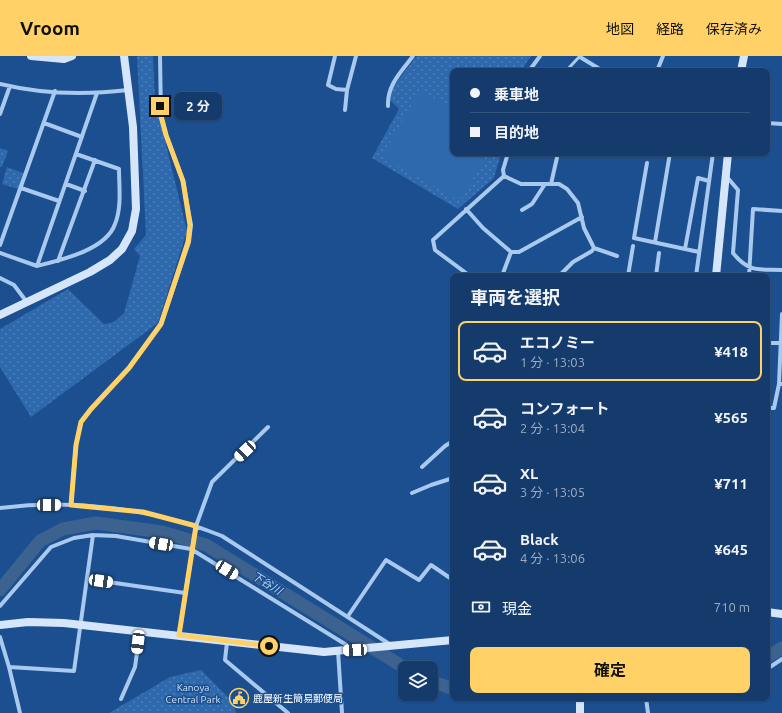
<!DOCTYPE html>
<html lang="ja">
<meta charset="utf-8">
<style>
:root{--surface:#143b6b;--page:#1d4271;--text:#f1f3f6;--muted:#9dadc1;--line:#33557e;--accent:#ffd166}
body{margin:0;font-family:Ubuntu,"Noto Sans JP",sans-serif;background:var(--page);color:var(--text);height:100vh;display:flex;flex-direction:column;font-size:15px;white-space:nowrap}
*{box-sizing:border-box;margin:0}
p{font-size:13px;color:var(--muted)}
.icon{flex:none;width:22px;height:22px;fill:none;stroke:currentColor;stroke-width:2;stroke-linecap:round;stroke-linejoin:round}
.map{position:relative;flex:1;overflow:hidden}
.sheet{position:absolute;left:450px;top:217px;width:320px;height:428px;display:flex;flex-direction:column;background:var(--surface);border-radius:8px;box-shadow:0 1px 3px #0004,0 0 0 1px var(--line)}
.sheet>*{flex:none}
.top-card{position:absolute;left:450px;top:12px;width:320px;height:88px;border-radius:8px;box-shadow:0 1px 3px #0004,0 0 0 1px var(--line);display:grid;align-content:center;height:88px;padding:0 20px;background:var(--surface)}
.fabs{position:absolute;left:398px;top:605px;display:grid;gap:8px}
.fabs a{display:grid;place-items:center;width:40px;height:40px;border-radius:8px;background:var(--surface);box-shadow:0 1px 3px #0004,0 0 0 1px var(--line);font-size:20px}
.end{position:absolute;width:18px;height:18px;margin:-9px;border:5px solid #ffd166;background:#111;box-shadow:0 0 0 2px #111}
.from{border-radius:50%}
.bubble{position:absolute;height:28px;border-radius:8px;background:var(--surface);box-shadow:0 1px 3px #0004,0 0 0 1px var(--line);font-size:13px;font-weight:700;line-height:28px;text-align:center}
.car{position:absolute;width:12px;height:24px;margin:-12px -6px;border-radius:5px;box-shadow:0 0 3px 1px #0007;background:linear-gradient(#fff 24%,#345 0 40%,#fff 0 76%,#345 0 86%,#fff 0)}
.top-card b{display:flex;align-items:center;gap:14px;height:38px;font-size:15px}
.top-card b+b{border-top:1px solid var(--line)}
.top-card i{width:10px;height:10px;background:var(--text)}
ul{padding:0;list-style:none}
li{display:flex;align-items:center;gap:12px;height:60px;margin:0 8px 6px;padding:0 12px;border:2px solid transparent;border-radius:8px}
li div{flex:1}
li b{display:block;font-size:15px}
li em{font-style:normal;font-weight:700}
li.on{border-color:var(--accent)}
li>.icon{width:36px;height:36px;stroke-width:1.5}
h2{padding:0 20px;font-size:18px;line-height:48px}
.pay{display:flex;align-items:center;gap:10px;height:44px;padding:0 20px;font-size:15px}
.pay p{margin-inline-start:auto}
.action{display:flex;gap:8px;margin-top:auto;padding:8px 20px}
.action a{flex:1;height:46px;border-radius:8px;background:var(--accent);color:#111;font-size:16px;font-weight:700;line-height:46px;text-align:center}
header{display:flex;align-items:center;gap:24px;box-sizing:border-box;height:56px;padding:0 20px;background:var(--accent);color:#111}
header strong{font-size:19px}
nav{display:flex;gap:22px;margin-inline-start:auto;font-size:14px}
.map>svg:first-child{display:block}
.park{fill:url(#park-dots)}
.pitch{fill:#2e69ad}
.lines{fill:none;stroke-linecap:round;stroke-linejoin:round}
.river{stroke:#3c6290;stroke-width:13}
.lane{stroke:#a9c9ee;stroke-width:3}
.street{stroke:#a9c9ee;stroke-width:4}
.secondary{stroke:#d6e6fa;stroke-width:8}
.route{stroke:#ffd166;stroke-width:5}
.labels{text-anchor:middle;stroke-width:3;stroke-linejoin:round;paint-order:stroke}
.park-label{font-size:10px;fill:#cfe3fa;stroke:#1b4f8f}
.poi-label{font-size:10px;fill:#fff;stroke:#1b4f8f;text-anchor:start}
.water-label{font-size:11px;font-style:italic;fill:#b5d3f5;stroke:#1b4f8f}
</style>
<header>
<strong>Vroom</strong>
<nav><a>地図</a><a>経路</a><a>保存済み</a></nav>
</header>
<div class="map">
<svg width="782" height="657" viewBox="0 0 782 657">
<defs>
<pattern id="park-dots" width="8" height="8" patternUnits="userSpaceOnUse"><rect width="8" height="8" fill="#2e69ad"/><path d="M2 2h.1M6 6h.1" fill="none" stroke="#4d80b9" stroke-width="1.8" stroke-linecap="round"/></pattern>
</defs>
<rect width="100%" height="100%" fill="#1b4f8f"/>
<!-- park -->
<path class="park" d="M137 0H153L155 43 187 175 158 267 31 361 0 311V273L68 233 104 268 114 266 124 257 140 200 134 193 146 179Z
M417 0H531L521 15H453V97H501L494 122 458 153 372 102 399 53 390 44 391 33Z
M0 92 8 95 2 111H0Z
M7 111 23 117 18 133 2 128Z
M201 614 233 646 236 657H109L170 621Z"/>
<!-- pitch -->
<path class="pitch" d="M420 34 453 54V97H488L460 145 382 101Z"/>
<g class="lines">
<!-- river -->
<path class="river" d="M0 534 40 485 63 473 96 467 162 476 206 489 405 612
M767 601 782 592
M431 625 453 633"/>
<!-- lane -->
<path class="lane" d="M566 15 580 0"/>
<!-- street -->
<path class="street" d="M335 0 328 29 336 33 347 34
M580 1 603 15
M529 15 540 0
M657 15 663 0
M0 28C41 38 86 39 128 34
M388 50C387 29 401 16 413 0
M345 54 347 34 356 0
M0 58 10 30
M44 67 82 81
M767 67 782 68
M647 107 634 182 699 196
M504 120 503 114 508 97
M727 121 738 134 733 197C749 217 759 213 782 214
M66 128 85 135
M551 128 558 97
M21 132 59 145
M466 153 483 172 511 196H519L582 161
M522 154 532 148 545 128
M655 186 670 97
M0 189 55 35
M685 193 698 122 709 125
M0 197 37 210 97 37
M58 205 95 104
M37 210C61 204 106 194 115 168 122 151 119 130 119 113L76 98
M470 220 435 194 433 184 504 120 521 128H559L567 133 578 147 584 172 594 192 617 200
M502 220 511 196
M559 220 573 206 592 195 594 192
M628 220 633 190
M656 220 659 197
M696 220 713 97
M749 220 753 153 782 155
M0 222 14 229 26 245
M782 258 779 328H782
M767 287H780
M767 352H774L779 328
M422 411 445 390 453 385
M412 437 431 429 453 422
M71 449 76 389 81 366 91 353 129 312 161 268 189 186 191 169 183 125 166 79 161 60 160 0
M0 452C75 443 152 452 222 480L391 589
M87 523 185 537
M0 550 51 491 74 482 93 479 116 480 191 493 353 593
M348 560 386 504 419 524 431 509 453 524
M179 579 196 470 212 426 268 371
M0 581 9 611 20 657
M227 586 225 604 288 657
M338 595 342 657
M9 611 74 615 93 479
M767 613 782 603
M646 642 648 657
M121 643 135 611 140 575"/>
<!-- secondary -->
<path class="secondary" d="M31 0 64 3 72 0
M741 15 744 0
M716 220 728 97
M0 259 90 216 110 204 122 193 132 175 136 153 133 71 124 0
M767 556 782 558
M0 569 28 566 64 567 324 596 453 584
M580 642V657"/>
</g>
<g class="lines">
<!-- route -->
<path class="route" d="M160 50 161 60 166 79 183 125 190 169 188 186 161 268 129 312 91 353 81 366 76 389 71 449 143 456 196 470 179 579 269 590"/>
</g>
<!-- icons -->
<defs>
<symbol id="civic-ring" viewBox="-11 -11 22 22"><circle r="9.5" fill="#1b4f8f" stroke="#ffd166" stroke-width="1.5"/><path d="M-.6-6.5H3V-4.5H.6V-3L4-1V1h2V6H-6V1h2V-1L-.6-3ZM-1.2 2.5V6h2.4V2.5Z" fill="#ffd166"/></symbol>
</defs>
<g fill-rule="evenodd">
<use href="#civic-ring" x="228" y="631" width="22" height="22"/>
</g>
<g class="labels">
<!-- park labels -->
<g class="park-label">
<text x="193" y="635">Kanoya<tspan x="193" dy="12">Central Park</tspan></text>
</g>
<!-- poi labels -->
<g class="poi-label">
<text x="253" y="646">鹿屋新生簡易郵便局</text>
</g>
<!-- water labels -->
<g class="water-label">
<text transform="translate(267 527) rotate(32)" y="4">下谷川</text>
</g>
</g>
</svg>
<div class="fabs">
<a><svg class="icon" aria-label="layers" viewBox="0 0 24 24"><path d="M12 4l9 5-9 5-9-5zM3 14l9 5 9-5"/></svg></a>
</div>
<i class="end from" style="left:269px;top:590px"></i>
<i class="end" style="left:160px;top:50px"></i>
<div class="bubble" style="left:174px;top:36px;width:48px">2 分</div>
<i class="car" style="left:245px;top:395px;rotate:227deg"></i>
<i class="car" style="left:49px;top:449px;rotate:89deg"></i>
<i class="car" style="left:161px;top:488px;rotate:280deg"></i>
<i class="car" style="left:227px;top:514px;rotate:122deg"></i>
<i class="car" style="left:101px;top:525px;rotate:98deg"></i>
<i class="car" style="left:138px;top:586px;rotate:187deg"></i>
<i class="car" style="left:355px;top:594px;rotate:267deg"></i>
<div class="top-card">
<b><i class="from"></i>乗車地</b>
<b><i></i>目的地</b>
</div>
<section class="sheet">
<h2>車両を選択</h2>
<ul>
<li class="on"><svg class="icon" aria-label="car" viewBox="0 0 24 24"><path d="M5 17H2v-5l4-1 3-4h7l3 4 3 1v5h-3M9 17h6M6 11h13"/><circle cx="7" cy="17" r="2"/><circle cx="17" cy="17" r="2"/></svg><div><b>エコノミー</b><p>1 分 · 13:03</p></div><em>¥418</em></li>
<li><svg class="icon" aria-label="car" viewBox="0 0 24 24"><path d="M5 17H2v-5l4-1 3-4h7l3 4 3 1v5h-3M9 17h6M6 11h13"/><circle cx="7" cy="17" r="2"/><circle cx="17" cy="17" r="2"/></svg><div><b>コンフォート</b><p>2 分 · 13:04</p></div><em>¥565</em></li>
<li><svg class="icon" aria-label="car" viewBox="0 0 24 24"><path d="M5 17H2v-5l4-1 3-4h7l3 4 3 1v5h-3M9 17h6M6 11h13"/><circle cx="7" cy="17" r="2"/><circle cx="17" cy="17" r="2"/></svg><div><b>XL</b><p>3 分 · 13:05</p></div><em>¥711</em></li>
<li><svg class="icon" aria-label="car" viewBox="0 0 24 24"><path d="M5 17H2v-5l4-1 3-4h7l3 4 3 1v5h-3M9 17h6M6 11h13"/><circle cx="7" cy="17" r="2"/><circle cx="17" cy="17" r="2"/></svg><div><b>Black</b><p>4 分 · 13:06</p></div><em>¥645</em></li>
</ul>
<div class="pay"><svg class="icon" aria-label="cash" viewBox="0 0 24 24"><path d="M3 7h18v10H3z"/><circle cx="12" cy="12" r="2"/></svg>現金<p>710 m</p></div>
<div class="action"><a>確定</a></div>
</section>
</div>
